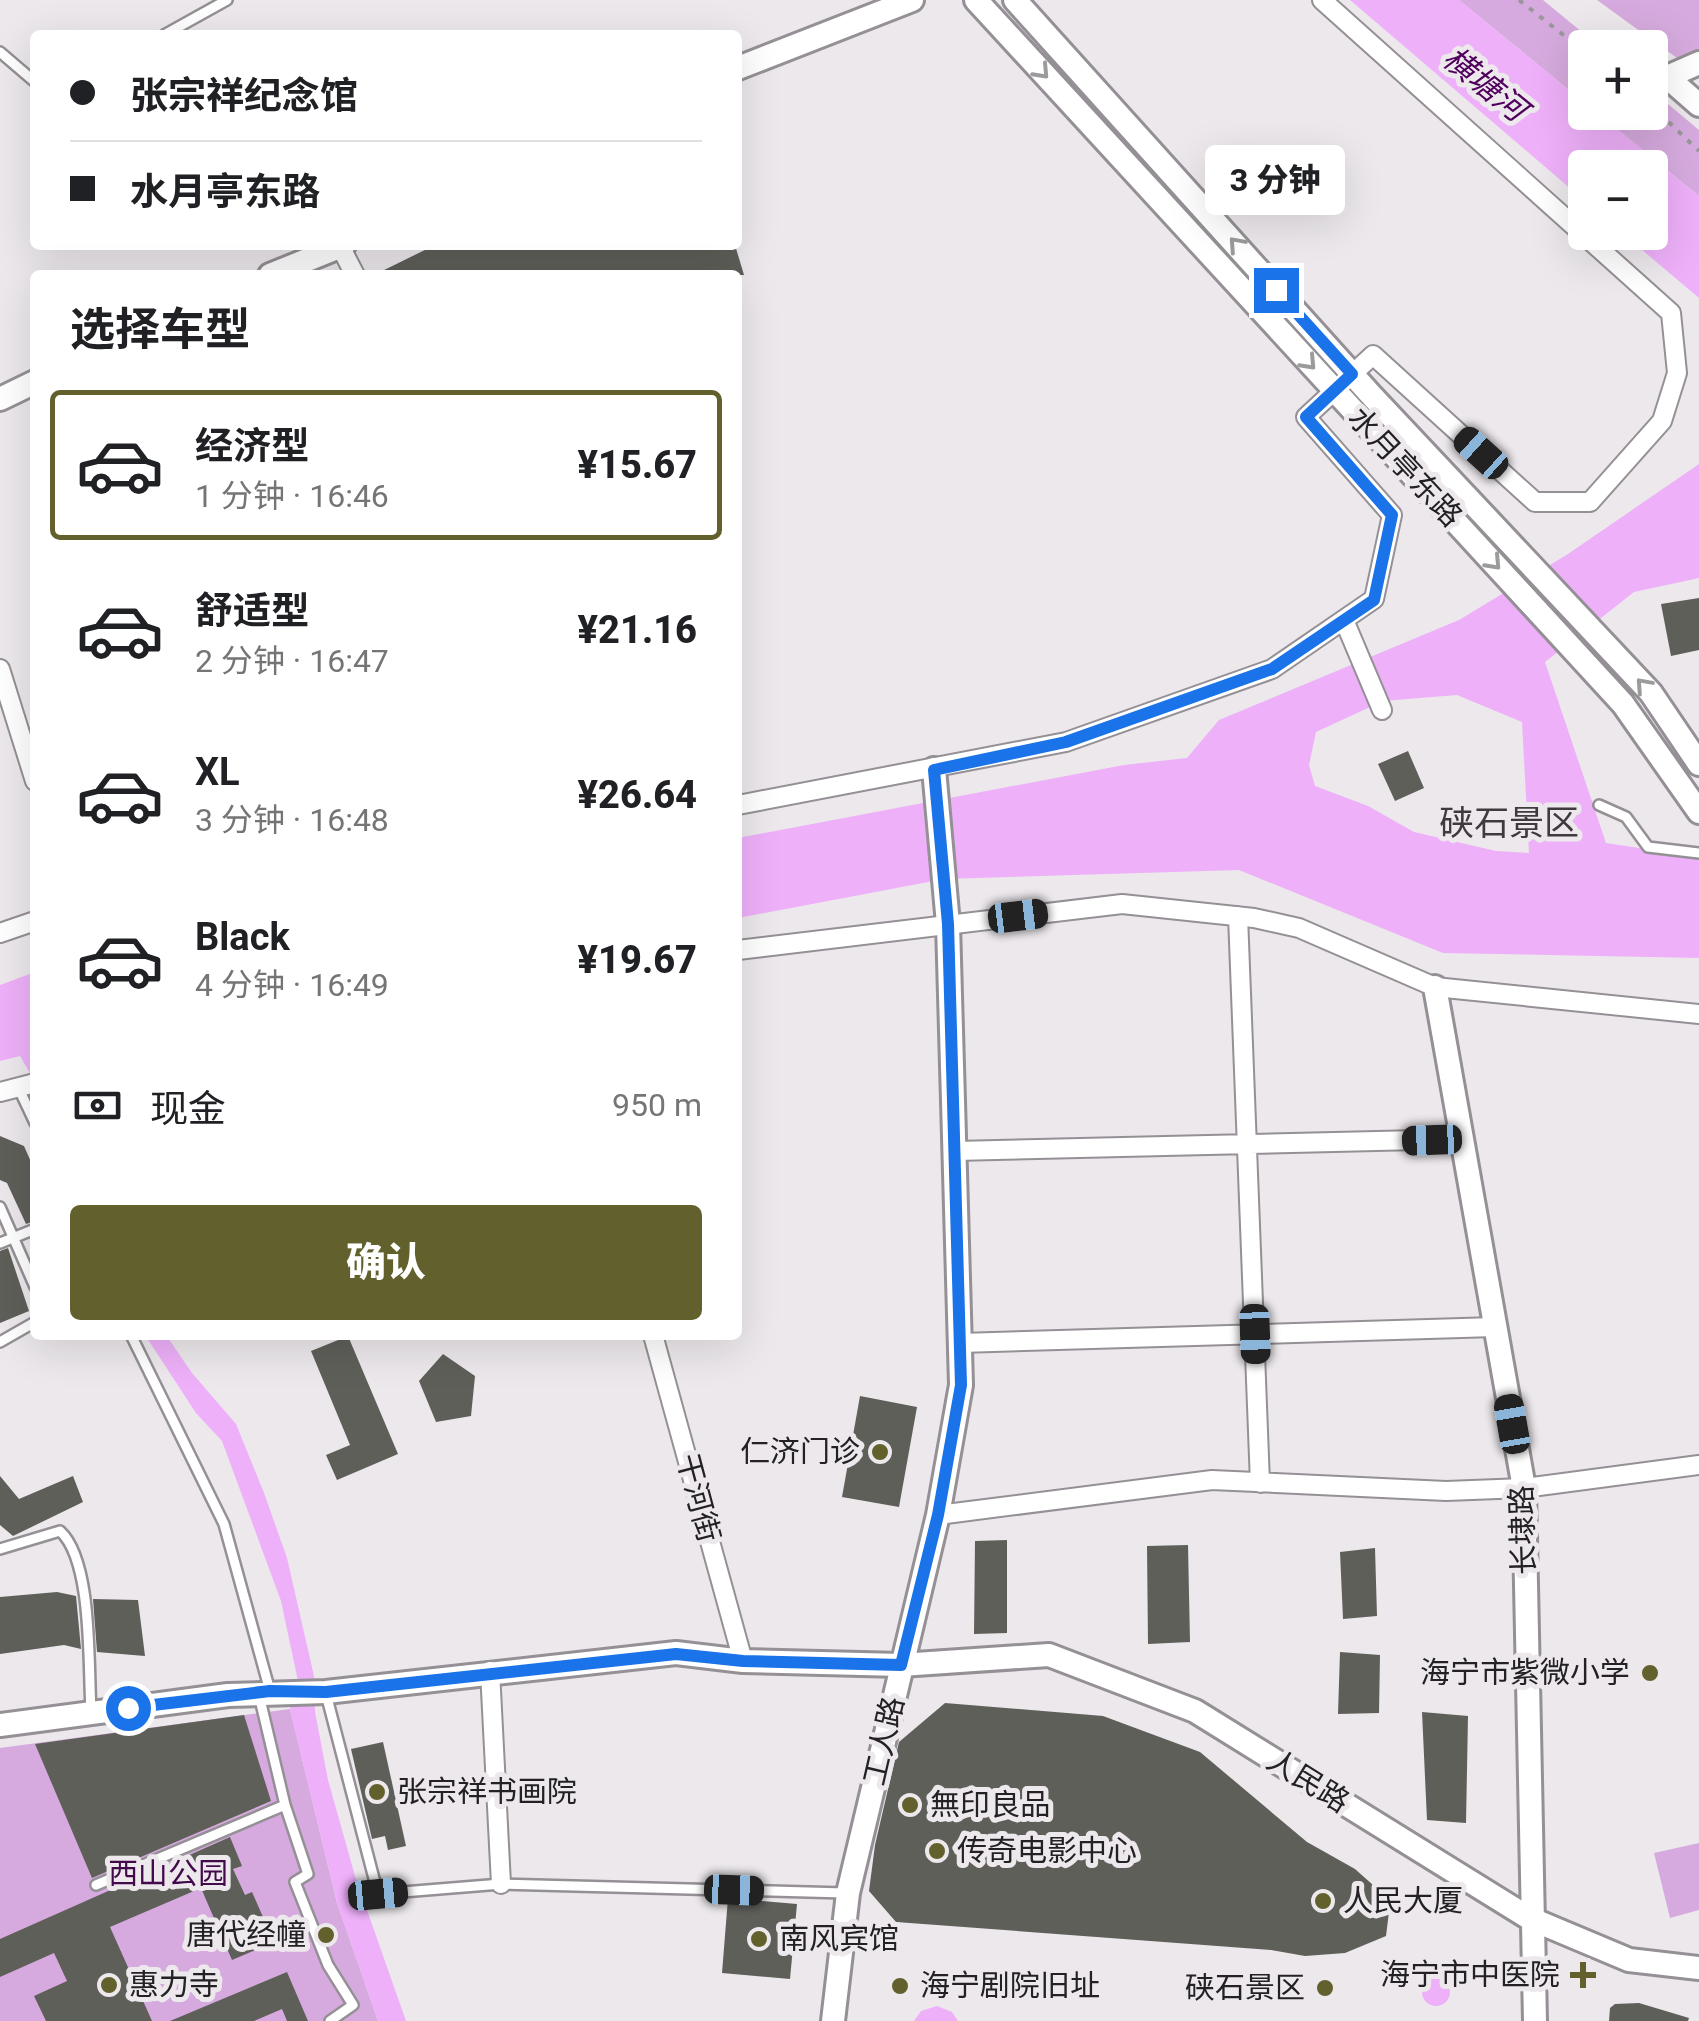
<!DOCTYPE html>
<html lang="zh">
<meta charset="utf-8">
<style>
:root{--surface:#fff;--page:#f2f2f2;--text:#202124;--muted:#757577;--line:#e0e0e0;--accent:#62602d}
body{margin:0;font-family:Roboto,"Noto Sans SC",sans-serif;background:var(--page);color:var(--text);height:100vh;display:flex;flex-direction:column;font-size:38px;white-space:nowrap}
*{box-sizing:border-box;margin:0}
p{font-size:32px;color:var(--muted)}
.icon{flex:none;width:55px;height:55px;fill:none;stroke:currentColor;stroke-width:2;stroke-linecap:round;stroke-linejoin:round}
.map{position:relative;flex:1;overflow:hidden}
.details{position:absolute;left:30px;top:270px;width:712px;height:1070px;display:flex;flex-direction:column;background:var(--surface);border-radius:10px;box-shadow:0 10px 40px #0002}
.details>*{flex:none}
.guide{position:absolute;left:30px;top:30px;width:712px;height:220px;border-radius:10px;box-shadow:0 10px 40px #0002;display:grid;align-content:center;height:220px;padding:0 40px;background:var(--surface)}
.buttons{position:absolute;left:1568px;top:30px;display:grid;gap:20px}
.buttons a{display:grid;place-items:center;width:100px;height:100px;border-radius:10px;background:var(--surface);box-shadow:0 10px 40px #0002;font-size:50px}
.end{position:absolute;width:45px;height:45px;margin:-22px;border:12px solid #1a73e8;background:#fff;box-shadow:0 0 0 5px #fff}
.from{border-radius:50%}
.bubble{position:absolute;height:70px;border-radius:10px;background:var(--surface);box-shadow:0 10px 40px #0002;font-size:32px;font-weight:800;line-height:70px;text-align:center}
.car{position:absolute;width:30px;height:60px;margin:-30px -15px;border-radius:12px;box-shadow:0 0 8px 2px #0007;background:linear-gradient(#222 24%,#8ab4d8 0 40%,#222 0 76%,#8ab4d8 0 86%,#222 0)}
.guide b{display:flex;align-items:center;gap:35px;height:95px;font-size:38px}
.guide b+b{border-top:2px solid var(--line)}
.guide i{width:25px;height:25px;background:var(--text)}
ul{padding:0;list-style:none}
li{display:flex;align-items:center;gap:30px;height:150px;margin:0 20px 15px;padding:0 20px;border:5px solid transparent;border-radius:10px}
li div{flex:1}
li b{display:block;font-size:38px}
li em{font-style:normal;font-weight:800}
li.on{border-color:var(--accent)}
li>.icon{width:90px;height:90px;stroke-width:1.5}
h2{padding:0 40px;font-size:45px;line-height:120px}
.pay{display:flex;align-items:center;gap:25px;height:110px;padding:0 40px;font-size:38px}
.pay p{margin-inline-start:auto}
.action{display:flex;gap:20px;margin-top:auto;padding:20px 40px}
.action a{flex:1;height:115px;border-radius:10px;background:var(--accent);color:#fff;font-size:40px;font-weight:800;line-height:115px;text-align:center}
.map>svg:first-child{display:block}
.green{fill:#d6aade}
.water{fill:#eeb0f9;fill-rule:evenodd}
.building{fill:#5f5f5a}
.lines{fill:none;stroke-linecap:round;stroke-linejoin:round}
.lane-casing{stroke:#949095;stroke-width:14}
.street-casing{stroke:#949095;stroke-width:22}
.secondary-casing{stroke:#949095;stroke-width:28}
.path{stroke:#9a979a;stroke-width:4;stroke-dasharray:5 8;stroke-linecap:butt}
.lane{stroke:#fff;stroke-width:9}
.street{stroke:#fff;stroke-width:18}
.secondary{stroke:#fff;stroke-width:22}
.oneway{stroke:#9c9b9c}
.route{stroke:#1a73e8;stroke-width:12}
.poi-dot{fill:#62602d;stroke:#ece8ec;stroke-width:4}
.labels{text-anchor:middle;stroke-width:10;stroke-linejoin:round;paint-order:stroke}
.street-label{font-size:30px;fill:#232123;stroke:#ece8ec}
.poi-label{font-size:30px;fill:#232123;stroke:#ece8ec;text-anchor:start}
.park-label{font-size:30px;fill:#42094b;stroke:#ece8ec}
.water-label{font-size:32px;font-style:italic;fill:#50005c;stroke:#ece8ec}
.quarter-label{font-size:35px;fill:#3e3a3e;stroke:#ece8ec}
</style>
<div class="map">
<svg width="1699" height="2021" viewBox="0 0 1699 2021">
<rect width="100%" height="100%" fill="#ece8ec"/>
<!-- green -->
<path class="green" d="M1459 0H1543L1600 47 1585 48V103Z
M1597 0H1699V74Z
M1650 89 1699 130V196L1597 113 1650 112Z
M290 1709 337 1903 378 2021H0V1748Z
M1699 1843V1910L1670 1918 1654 1853Z"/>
<!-- water -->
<path class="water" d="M1350 0H1459L1585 103V112L1597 113 1699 196V298L1622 233 1650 232V168H1585V201Z
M1699 464V578L1634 592 1545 662 1606 843 1699 857V958L1443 953 1239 870 944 879 738 918V838L1124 765 1187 758 1219 720 1459 620 1568 554ZM1457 695 1522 722 1529 853 1496 851 1414 832 1368 806 1315 786 1309 765 1316 732 1383 701Z
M35 972V1082L20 1056 0 1061V985Z
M145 1335H166L192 1373 236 1424 264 1493 287 1558 314 1676 315 1712 328 1780 355 1876 406 2021H378L337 1903 290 1709 298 1681 281 1601 222 1441 196 1413Z
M1422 1992a14 14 0 1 1 28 0a14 14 0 1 1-28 0Z
M937 2006 952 2012 958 2021H914L921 2011Z"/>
<!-- building -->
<path class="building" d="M435 245H735L744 275H374Z
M1699 598V650L1671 656 1661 604Z
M1408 751 1424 788 1395 801 1378 764Z
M0 1136 24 1146 35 1171V1221L26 1224 7 1183 0 1180Z
M8 1248 29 1311 0 1323V1251Z
M348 1336 398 1454 337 1480 326 1455 350 1445 311 1351Z
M443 1354 475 1376 471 1416 436 1422 419 1381Z
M860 1396 917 1407 899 1507 842 1497Z
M0 1476 19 1499 73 1476 83 1502 13 1536 0 1525Z
M1007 1540V1633L974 1634 975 1541Z
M1188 1545 1190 1642 1148 1644 1147 1546Z
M1375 1548 1377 1616 1343 1619 1340 1552Z
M57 1592 76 1596 81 1649 64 1645 0 1654V1597Z
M93 1599 138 1600 145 1656 97 1652Z
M1340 1652 1380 1655 1379 1713 1338 1714Z
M945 1703 1103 1716 1200 1752 1307 1842 1355 1869 1373 1885 1390 1904 1386 1936 1345 1953 1305 1956 1271 1950 896 1922 869 1891 875 1845 899 1742Z
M1422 1712 1468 1716 1466 1823 1427 1820Z
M244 1715 271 1801 92 1878 35 1744Z
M383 1742 406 1846 388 1850 385 1836 372 1839 351 1749Z
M230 1837 242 1866 233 1869 245 1895 252 1892 274 1942 232 1960 201 1888 110 1927 152 2021H46L34 1996 67 1981 54 1953 0 1977V1939Z
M728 1898 797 1904 790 1979 722 1973Z
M287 1972 308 2021H287L282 2009 254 2021H170Z
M1639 2003 1689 2018 1688 2021H1609L1610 2008 1615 2004Z"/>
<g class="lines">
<defs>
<path id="lane" d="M164 35 227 0
M0 52 35 82
M1650 93 1666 78
M1599 805 1626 817 1648 847 1699 853
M18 1087 35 1123
M0 1207 35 1287
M0 1243 35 1229
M131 1335 224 1524 270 1691
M0 1342 35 1322
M0 1549 60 1531C93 1561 88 1665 91 1710
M326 1694 378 1894 501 1884 845 1893
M259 1695 285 1805 308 1874 295 1882 328 1965 353 2005 330 2021
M96 1885 285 1805"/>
<path id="street" d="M340 246 355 275
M1344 620 1382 710
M0 669 35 781
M738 805 1066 742 1272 669 1374 599 1392 515 1306 417 1373 355 1535 502H1590L1662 421 1677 373 1671 313 1322 0
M1238 916 1260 1483
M0 933 35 921
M738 950 1122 904 1254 918 1299 928 1435 987 1699 1014
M0 1092 35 1083
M955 1151 1462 1139
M653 1335 743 1661
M960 1343 1495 1327
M938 1515 1212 1480 1446 1491 1524 1488 1699 1465
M490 1671 501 1884"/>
<path id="secondary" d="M976 0 1623 704 1699 812
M1015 0 1371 395 1651 693 1699 764
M1699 63 1667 77 1699 105
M738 68 912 0
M270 275 344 245
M0 399 35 382
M1435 987 1524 1488 1535 2021
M0 1725 228 1695 326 1692 676 1653 743 1661 901 1665 1049 1655 1195 1711 1529 1918 1629 1960 1699 1968
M833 2021 848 1893 938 1515 961 1385 948 924 934 769"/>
</defs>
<!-- lane casing -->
<use href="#lane" class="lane-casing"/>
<!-- street casing -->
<use href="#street" class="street-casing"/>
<!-- secondary casing -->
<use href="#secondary" class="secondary-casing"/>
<!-- path -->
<path class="path" d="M1519 0 1585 52
M1650 104 1699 151"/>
<!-- lane -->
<use href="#lane" class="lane"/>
<!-- street -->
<use href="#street" class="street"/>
<!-- secondary -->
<use href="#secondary" class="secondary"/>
</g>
<!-- one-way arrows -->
<defs><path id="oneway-chevron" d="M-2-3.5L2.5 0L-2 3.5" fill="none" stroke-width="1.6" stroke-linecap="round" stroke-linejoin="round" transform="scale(2.5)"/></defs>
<g class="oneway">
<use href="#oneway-chevron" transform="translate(1042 72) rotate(47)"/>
<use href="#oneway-chevron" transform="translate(1236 244) rotate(-132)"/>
<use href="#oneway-chevron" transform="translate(1309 363) rotate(47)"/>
<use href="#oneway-chevron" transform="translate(1494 563) rotate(47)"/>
<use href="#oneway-chevron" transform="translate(1643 685) rotate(-132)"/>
</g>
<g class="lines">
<!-- route -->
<path class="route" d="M128 1708 270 1691 326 1692 676 1654 743 1661 901 1665 938 1515 961 1385 948 924 934 770 1066 742 1272 669 1374 600 1392 515 1306 417 1352 374 1276 290"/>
</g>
<!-- markers -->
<g class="poi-dot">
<circle cx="880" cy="1452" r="10"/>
<circle cx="1650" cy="1673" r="10"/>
<circle cx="377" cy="1792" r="10"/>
<circle cx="910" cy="1805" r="10"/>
<circle cx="937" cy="1851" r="10"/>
<circle cx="1323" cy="1901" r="10"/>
<circle cx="326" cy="1935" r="10"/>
<circle cx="759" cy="1939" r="10"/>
<path d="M1578 1960h10v10h10v10h-10v10h-10v-10h-10v-10h10z"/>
<circle cx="109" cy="1985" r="10"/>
<circle cx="900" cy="1986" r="10"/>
<circle cx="1325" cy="1988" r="10"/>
</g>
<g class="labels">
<!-- street labels -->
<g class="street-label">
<text transform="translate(1405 467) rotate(47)" y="10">水月亭东路</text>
<text transform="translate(698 1498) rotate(75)" y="10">干河街</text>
<text transform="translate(1523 1530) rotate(-92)" y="10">长埭路</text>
<text transform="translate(884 1741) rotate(-77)" y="10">工人路</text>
<text transform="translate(1308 1781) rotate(32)" y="10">人民路</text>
</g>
<!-- poi labels -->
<g class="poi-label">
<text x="860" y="1462" text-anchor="end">仁济门诊</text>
<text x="1630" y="1683" text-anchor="end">海宁市紫微小学</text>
<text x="397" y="1802">张宗祥书画院</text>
<text x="930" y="1815">無印良品</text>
<text x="957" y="1861">传奇电影中心</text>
<text x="1343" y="1911">人民大厦</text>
<text x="306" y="1945" text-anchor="end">唐代经幢</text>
<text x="779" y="1949">南风宾馆</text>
<text x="1560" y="1985" text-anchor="end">海宁市中医院</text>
<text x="129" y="1995">惠力寺</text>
<text x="920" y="1996">海宁剧院旧址</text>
<text x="1305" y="1998" text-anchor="end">硖石景区</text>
</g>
<!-- park labels -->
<g class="park-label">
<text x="168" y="1884">西山公园</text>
</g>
<!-- water labels -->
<g class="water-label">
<text transform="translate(1485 84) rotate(39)" y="11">横塘河</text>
</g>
<!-- quarter labels -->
<g class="quarter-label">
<text x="1509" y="835">硖石景区</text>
</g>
</g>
</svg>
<div class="buttons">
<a>+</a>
<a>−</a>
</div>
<i class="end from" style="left:128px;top:1708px"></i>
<i class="end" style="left:1276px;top:290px"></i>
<div class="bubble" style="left:1205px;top:145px;width:140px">3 分钟</div>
<i class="car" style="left:1481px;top:453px;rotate:312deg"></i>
<i class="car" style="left:1018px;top:916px;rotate:83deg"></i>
<i class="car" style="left:1432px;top:1140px;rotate:268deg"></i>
<i class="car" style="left:1255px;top:1334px;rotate:178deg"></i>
<i class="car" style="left:1512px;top:1424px;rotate:350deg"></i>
<i class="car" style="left:734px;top:1890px;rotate:92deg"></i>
<i class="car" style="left:378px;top:1894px;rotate:85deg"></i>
<div class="guide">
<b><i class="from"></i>张宗祥纪念馆</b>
<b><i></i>水月亭东路</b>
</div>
<section class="details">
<h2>选择车型</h2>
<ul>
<li class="on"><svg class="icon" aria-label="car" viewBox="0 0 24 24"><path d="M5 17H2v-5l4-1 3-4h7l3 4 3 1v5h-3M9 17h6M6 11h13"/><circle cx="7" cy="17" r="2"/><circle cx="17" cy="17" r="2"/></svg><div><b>经济型</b><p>1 分钟 · 16:46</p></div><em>¥15.67</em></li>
<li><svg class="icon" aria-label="car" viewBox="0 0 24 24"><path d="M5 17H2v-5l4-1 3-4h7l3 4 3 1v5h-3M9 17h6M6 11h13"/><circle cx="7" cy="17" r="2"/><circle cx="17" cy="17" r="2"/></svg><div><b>舒适型</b><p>2 分钟 · 16:47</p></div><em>¥21.16</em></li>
<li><svg class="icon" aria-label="car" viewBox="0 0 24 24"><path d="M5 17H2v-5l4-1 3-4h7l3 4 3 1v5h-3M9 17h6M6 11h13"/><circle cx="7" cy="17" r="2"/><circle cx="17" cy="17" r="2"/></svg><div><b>XL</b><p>3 分钟 · 16:48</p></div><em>¥26.64</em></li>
<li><svg class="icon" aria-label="car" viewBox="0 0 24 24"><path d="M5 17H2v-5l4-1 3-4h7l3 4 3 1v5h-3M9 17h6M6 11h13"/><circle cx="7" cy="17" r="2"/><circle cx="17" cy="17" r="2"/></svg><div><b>Black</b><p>4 分钟 · 16:49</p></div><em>¥19.67</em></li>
</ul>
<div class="pay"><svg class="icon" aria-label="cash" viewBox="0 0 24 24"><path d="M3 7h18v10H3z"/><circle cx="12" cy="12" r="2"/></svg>现金<p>950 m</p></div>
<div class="action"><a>确认</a></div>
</section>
</div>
